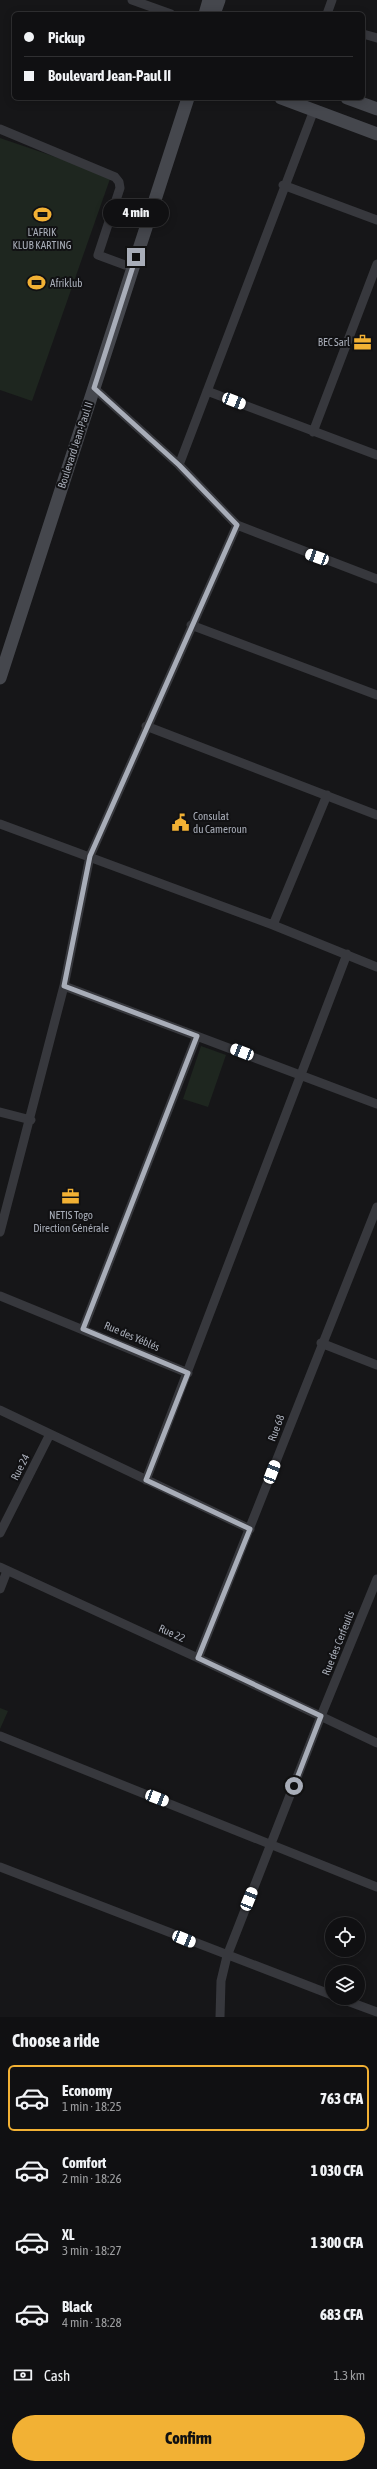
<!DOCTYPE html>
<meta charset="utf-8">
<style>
:root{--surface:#101012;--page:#19191b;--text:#f1f3f6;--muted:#9c9d9f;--line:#303032;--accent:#f2b134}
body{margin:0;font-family:"Asap Condensed",sans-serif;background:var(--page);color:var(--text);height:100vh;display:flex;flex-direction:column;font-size:15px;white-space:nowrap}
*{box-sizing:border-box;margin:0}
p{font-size:13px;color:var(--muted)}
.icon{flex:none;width:22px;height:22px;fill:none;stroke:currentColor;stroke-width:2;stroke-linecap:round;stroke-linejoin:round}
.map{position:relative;height:2017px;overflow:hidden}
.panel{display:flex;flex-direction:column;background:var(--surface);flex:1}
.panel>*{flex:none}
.guide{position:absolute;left:12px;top:12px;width:353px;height:88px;border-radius:6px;box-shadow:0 2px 10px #0003,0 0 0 1px var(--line);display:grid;align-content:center;height:88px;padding:0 12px;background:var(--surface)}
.controls{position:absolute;left:325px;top:1917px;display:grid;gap:8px}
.controls a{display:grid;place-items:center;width:40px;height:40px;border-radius:50%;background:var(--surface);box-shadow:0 2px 10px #0003,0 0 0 1px var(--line);font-size:20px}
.end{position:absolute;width:18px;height:18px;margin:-9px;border:5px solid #a8adb8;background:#111;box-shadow:0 0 0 2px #111}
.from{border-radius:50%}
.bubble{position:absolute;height:28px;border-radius:14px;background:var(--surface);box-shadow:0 2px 10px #0003,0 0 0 1px var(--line);font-size:13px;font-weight:800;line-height:28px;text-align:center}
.car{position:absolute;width:12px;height:24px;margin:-12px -6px;border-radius:5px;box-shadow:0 0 3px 1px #0007;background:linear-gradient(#fff 24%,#345 0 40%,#fff 0 76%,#345 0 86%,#fff 0)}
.guide b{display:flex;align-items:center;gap:14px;height:38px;font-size:15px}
.guide b+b{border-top:1px solid var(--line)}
.guide i{width:10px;height:10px;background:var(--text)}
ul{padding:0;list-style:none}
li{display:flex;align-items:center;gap:12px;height:66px;margin:0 8px 6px;padding:0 4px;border:2px solid transparent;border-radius:6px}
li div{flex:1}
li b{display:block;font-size:15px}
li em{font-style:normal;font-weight:800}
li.on{border-color:var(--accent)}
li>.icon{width:36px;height:36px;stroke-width:1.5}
h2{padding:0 12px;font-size:18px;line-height:48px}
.pay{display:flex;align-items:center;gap:10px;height:44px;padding:0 12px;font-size:15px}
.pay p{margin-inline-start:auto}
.button{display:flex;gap:8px;margin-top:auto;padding:8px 12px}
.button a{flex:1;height:46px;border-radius:24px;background:var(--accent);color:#111;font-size:16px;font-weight:800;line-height:46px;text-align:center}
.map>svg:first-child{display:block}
.green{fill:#1e261f}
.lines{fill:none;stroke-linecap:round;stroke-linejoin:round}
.street{stroke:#37383d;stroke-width:9}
.secondary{stroke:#45474d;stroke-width:13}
.route{stroke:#a8adb8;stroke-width:5}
.labels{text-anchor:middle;stroke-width:4;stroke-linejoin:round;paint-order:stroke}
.poi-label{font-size:11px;fill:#a8adb8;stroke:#111113}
.street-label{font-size:11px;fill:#a8adb8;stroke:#111113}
</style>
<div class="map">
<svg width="377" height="2017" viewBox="0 0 377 2017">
<rect width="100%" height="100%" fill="#161618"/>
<!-- green -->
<path class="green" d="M0 138 111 176 32 401 0 390Z
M201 1046 226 1055 208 1107 183 1099Z
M0 1708 8 1711 0 1729Z"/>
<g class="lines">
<!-- street -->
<path class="street" d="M132 0 171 14
M327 14 332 0
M363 34 377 38
M0 129 115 177 119 182 120 188 98 255 125 265
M283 185 377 220
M94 388 179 465 237 525 377 579
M207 391 377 455
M313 432 377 264
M179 465 314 110
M191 625 377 695
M146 726 377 815
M0 824 273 925 377 967
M273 925 327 795
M64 986 377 1104
M0 1112 31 1120
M0 1232 64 986 90 856 237 525
M0 1296 188 1373
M83 1329 197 1036
M321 1343 377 1365
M0 1410 250 1529
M146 1480 347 954
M0 1533 50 1434
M0 1567 198 1658 377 1743
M0 1589 7 1571
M198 1658 377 1207
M0 1736 377 1887
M0 1867 332 1995
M339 1998 377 2012
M220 2017 221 1981 227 1956 321 1716 377 1579"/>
<!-- secondary -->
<path class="secondary" d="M205 14 209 0
M214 14 219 0
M281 98 377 134
M347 98 377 109
M0 678 188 98"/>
</g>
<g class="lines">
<!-- route -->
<path class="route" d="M136 257 94 388 179 465 237 525 90 856 64 986 197 1036 83 1329 188 1373 146 1480 250 1529 198 1658 321 1716 294 1786"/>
</g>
<!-- icons -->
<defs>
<symbol id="stadium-bare" viewBox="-9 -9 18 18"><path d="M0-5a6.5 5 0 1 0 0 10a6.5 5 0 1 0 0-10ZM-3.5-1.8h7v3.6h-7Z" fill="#f2b134" stroke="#111113" stroke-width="2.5" paint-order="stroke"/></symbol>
<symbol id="office-bare" viewBox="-9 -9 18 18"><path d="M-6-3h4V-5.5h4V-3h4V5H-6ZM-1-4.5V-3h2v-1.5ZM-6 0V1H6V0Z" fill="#f2b134" stroke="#111113" stroke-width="2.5" paint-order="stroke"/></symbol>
<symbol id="civic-bare" viewBox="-9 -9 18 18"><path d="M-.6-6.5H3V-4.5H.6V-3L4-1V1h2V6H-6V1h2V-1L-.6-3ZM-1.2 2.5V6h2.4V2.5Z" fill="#f2b134" stroke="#111113" stroke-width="2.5" paint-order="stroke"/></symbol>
</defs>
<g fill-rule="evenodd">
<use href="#stadium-bare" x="30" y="202" width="25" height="25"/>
<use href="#stadium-bare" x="24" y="270" width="25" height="25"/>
<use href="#office-bare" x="350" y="330" width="25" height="25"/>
<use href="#civic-bare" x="168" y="810" width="25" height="25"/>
<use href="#office-bare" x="58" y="1184" width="25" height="25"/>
</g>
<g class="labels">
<!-- poi labels -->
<g class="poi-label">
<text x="42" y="236">L'AFRIK<tspan x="42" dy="13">KLUB KARTING</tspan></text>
<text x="50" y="287" text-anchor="start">Afriklub</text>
<text x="350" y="346" text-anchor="end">BEC Sarl</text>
<text x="193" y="820" text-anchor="start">Consulat<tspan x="193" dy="13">du Cameroun</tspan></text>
<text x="71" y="1219">NETIS Togo<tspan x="71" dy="13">Direction Générale</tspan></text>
</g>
<!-- street labels -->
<g class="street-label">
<text transform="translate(75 445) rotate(-72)" y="4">Boulevard Jean-Paul II</text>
<text transform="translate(132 1336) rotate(23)" y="4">Rue des Yéblés</text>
<text transform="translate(276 1428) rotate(-69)" y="4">Rue 68</text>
<text transform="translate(20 1467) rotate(-63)" y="4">Rue 24</text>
<text transform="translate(172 1633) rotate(24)" y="4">Rue 22</text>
<text transform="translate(338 1643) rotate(-68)" y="4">Rue des Cerfeuils</text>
</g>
</g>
</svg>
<div class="controls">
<a><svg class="icon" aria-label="locate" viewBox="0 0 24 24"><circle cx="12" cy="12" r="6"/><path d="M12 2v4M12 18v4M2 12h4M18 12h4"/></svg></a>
<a><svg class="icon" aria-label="layers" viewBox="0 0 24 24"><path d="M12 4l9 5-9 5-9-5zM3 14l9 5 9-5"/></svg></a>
</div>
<i class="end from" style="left:294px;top:1786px"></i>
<i class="end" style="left:136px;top:257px"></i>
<div class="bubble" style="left:103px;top:199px;width:66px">4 min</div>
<i class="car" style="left:234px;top:401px;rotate:111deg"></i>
<i class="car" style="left:317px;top:557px;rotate:290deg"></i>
<i class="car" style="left:242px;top:1052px;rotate:291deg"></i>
<i class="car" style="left:272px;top:1472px;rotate:21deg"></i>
<i class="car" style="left:157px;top:1798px;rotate:111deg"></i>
<i class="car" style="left:249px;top:1899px;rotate:22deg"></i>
<i class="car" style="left:184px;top:1939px;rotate:112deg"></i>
<div class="guide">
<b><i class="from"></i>Pickup</b>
<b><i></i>Boulevard Jean-Paul II</b>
</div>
</div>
<section class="panel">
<h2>Choose a ride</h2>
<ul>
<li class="on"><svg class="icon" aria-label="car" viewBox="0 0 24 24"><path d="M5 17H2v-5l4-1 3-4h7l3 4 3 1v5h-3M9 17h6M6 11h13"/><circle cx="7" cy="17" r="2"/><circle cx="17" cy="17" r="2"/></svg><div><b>Economy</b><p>1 min · 18:25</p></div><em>763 CFA</em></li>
<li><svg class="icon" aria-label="car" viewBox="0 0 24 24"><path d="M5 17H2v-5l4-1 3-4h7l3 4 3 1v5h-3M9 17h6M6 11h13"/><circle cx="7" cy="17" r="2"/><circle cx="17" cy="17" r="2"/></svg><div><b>Comfort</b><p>2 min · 18:26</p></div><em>1 030 CFA</em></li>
<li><svg class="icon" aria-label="car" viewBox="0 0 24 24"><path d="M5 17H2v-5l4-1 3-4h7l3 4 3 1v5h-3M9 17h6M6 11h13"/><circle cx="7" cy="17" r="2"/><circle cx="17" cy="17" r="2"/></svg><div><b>XL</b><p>3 min · 18:27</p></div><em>1 300 CFA</em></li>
<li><svg class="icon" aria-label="car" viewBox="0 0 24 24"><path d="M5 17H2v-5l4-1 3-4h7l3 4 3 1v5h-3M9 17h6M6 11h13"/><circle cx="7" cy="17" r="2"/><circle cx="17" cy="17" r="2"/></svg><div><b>Black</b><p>4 min · 18:28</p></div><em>683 CFA</em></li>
</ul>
<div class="pay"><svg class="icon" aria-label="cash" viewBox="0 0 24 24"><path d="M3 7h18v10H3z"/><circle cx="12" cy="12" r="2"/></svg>Cash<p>1.3 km</p></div>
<div class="button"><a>Confirm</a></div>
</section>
